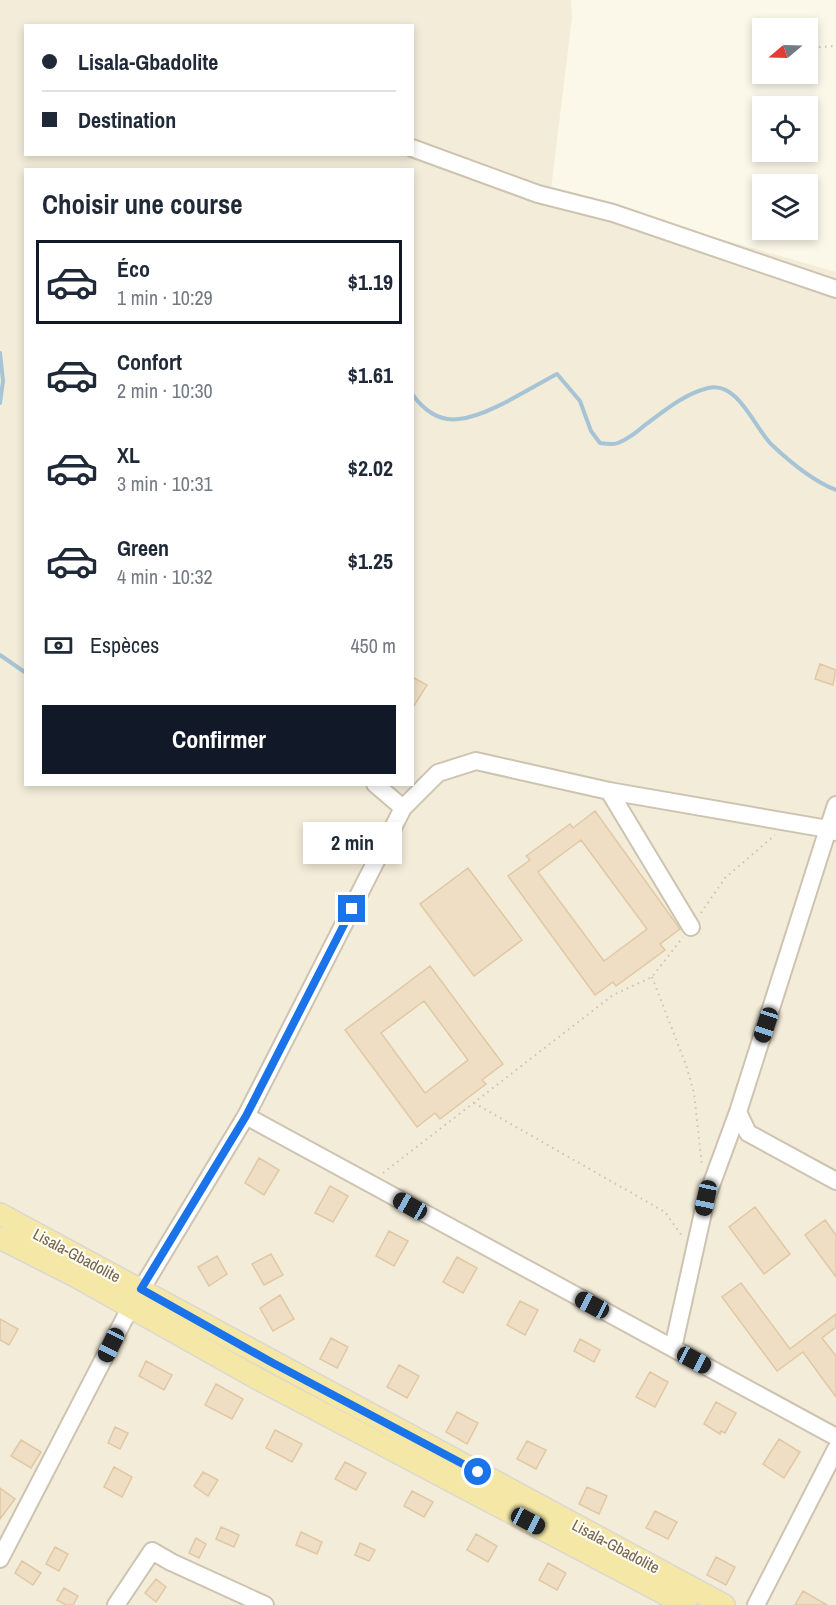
<!DOCTYPE html>
<html lang="fr">
<meta charset="utf-8">
<style>
:root{--surface:#fff;--page:#f6f6f7;--text:#1f2937;--muted:#747a83;--line:#e0e1e3;--accent:#111827}
body{margin:0;font-family:"Archivo Narrow",sans-serif;background:var(--page);color:var(--text);height:100vh;display:flex;flex-direction:column;font-size:22px;white-space:nowrap}
*{box-sizing:border-box;margin:0}
p{font-size:20px;color:var(--muted)}
.icon{flex:none;width:33px;height:33px;fill:none;stroke:currentColor;stroke-width:2;stroke-linecap:round;stroke-linejoin:round}
.map{position:relative;flex:1;overflow:hidden}
.drawer{position:absolute;left:24px;top:168px;width:390px;height:618px;display:flex;flex-direction:column;background:var(--surface);border-radius:0px;box-shadow:0 3px 9px #0003}
.drawer>*{flex:none}
.guide{position:absolute;left:24px;top:24px;width:390px;height:132px;border-radius:0px;box-shadow:0 3px 9px #0003;display:grid;align-content:center;height:132px;padding:0 18px;background:var(--surface)}
.needle{width:39px;rotate:251deg}
.controls{position:absolute;left:752px;top:18px;display:grid;gap:12px}
.controls a{display:grid;place-items:center;width:66px;height:66px;border-radius:0px;background:var(--surface);box-shadow:0 3px 9px #0003;font-size:30px}
.end{position:absolute;width:27px;height:27px;margin:-14px;border:8px solid #1a73e8;background:#fff;box-shadow:0 0 0 3px #fff}
.from{border-radius:50%}
.bubble{position:absolute;height:42px;border-radius:0px;background:var(--surface);box-shadow:0 3px 9px #0003;font-size:20px;font-weight:700;line-height:42px;text-align:center}
.car{position:absolute;width:18px;height:36px;margin:-18px -9px;border-radius:8px;box-shadow:0 0 4px 2px #0007;background:linear-gradient(#222 24%,#8ab4d8 0 40%,#222 0 76%,#8ab4d8 0 86%,#222 0)}
.guide b{display:flex;align-items:center;gap:21px;height:57px;font-size:22px}
.guide b+b{border-top:2px solid var(--line)}
.guide i{width:15px;height:15px;background:var(--text)}
ul{padding:0;list-style:none}
li{display:flex;align-items:center;gap:18px;height:84px;margin:0 12px 9px;padding:0 6px;border:3px solid transparent;border-radius:0px}
li div{flex:1}
li b{display:block;font-size:22px}
li em{font-style:normal;font-weight:700}
li.selected{border-color:var(--accent)}
li>.icon{width:54px;height:54px;stroke-width:1.5}
h2{padding:0 18px;font-size:27px;line-height:72px}
.pay{display:flex;align-items:center;gap:15px;height:66px;padding:0 18px;font-size:22px}
.pay p{margin-inline-start:auto}
.button{display:flex;gap:12px;margin-top:auto;padding:12px 18px}
.button a{flex:1;height:69px;border-radius:0px;background:var(--accent);color:#fff;font-size:24px;font-weight:700;line-height:69px;text-align:center}
.map>svg:first-child{display:block}
.residential{fill:#f3ecd9;fill-rule:evenodd}
.lines{fill:none;stroke-linecap:round;stroke-linejoin:round}
.stream{stroke:#a6c4d5;stroke-width:4}
.building{fill:#efdec3;stroke:#e1c8a4;stroke-width:1.5;fill-rule:evenodd}
.minor-casing{stroke:#cdc3b0;stroke-width:20}
.major-casing{stroke:#dbd7d1;stroke-width:24}
.path{stroke:#d4c1a6;stroke-width:2;stroke-dasharray:1.5 4.5;stroke-linecap:butt}
.minor{stroke:#fff;stroke-width:16}
.major{stroke:#f5e8a7;stroke-width:21}
.route{stroke:#1a73e8;stroke-width:8}
.labels{text-anchor:middle;stroke-width:4.5;stroke-linejoin:round;paint-order:stroke}
.street-label{font-size:16px;fill:#75644e;stroke:#fefbf0}
</style>
<div class="map">
<svg width="836" height="1605" viewBox="0 0 836 1605">
<rect width="100%" height="100%" fill="#fbf8ea"/>
<!-- residential -->
<path class="residential" d="M0 0H571L572 17 551 190 836 272V1605H0ZM26 26H412V154H26ZM26 170H412V784H26Z"/>
<g class="lines">
<!-- stream -->
<path class="stream" d="M0 353 3 381 0 403
M412 394C423 409 439 422 459 419 488 416 530 388 557 374L580 401 591 431 600 443C606 444 613 445 618 443 628 439 637 432 645 425 664 411 684 394 708 388 738 380 755 429 772 445 790 462 813 481 836 490
M0 655 26 673"/>
</g>
<!-- building -->
<path class="building" d="M820 664 836 670 833 685 815 679Z
M412 677 427 685 412 709Z
M595 811 680 929 660 944 665 950 616 986 613 982 595 995 508 876 530 860 526 856 570 824 573 828ZM581 840 647 929 604 961 538 872Z
M468 868 522 940 474 976 420 904Z
M430 966 503 1064 482 1080 486 1084 440 1119 435 1113 417 1127 345 1030ZM424 1001 468 1060 425 1093 381 1033Z
M259 1158 279 1170 264 1195 245 1183Z
M330 1186 348 1196 333 1222 315 1213Z
M755 1207 790 1254 764 1274 729 1227Z
M825 1220 836 1235V1277L805 1235Z
M389 1231 408 1241 394 1266 376 1256Z
M271 1254 283 1275 264 1285 252 1264Z
M217 1256 227 1274 209 1286 198 1267Z
M457 1257 477 1268 463 1293 443 1282Z
M741 1283 790 1349 836 1314V1327L822 1338 836 1356V1397L803 1352 777 1371 722 1297Z
M280 1295 294 1319 273 1331 260 1308Z
M520 1301 538 1310 525 1335 507 1325Z
M0 1319 18 1329 9 1345 0 1340Z
M331 1338 348 1347 337 1368 320 1359Z
M580 1339 600 1350 594 1362 574 1351Z
M146 1361 172 1375 164 1390 139 1376Z
M399 1365 419 1376 407 1398 387 1387Z
M650 1372 668 1382 655 1407 636 1397Z
M216 1384 243 1399 232 1419 205 1405Z
M716 1402 736 1413 725 1433 721 1431 720 1434 704 1424Z
M457 1412 478 1423 467 1444 446 1432Z
M115 1427 128 1433 120 1449 108 1443Z
M275 1430 302 1444 292 1462 266 1448Z
M779 1439 800 1452 784 1478 763 1464Z
M21 1440 41 1452 31 1468 11 1456Z
M527 1441 546 1450 536 1469 517 1459Z
M345 1462 366 1473 356 1490 335 1479Z
M114 1467 132 1477 122 1497 104 1487Z
M203 1472 218 1480 208 1496 194 1486Z
M587 1487 607 1496 599 1514 579 1504Z
M0 1488 15 1499 0 1519Z
M412 1491 433 1502 424 1517 404 1506Z
M655 1511 677 1522 668 1539 646 1528Z
M221 1527 239 1535 234 1547 216 1539Z
M301 1532 322 1542 317 1554 296 1545Z
M476 1534 497 1546 488 1562 467 1550Z
M196 1538 206 1544 199 1558 189 1553Z
M360 1543 375 1550 369 1561 355 1555Z
M55 1547 68 1554 59 1571 46 1564Z
M716 1557 735 1567 726 1585 707 1575Z
M22 1561 41 1573 33 1585 15 1573Z
M548 1563 566 1573 557 1590 539 1580Z
M156 1579 166 1587 156 1602 145 1593Z
M64 1588 78 1596 73 1605H66L57 1600Z
M803 1591 827 1605H795Z"/>
<g class="lines">
<defs>
<path id="minor" d="M412 148 538 194 613 213 836 289
M375 784 403 808
M609 791 691 927
M836 832 828 829 738 1112 748 1133 836 1181
M246 1116 836 1437
M673 1348 706 1199 738 1112
M0 1559 130 1308 246 1116 403 808 438 773 476 761 609 791 828 829 836 805
M116 1605 152 1551 171 1562 265 1605
M756 1605 836 1449"/>
<path id="major" d="M0 1214 724 1605
M0 1238 77 1277 260 1380 686 1605"/>
</defs>
<!-- minor casing -->
<use href="#minor" class="minor-casing"/>
<!-- major casing -->
<use href="#major" class="major-casing"/>
<!-- path -->
<path class="path" d="M807 48 836 46
M701 913 725 878 775 835
M652 977 686 1065 694 1093 702 1166
M474 1103 665 1212 682 1236
M383 1173 613 995 652 977 683 937"/>
<!-- minor -->
<use href="#minor" class="minor"/>
<!-- major -->
<use href="#major" class="major"/>
</g>
<g class="lines">
<!-- route -->
<path class="route" d="M352 909 246 1116 141 1289 271 1362 478 1472"/>
</g>
<g class="labels">
<!-- street labels -->
<g class="street-label">
<text transform="translate(77 1255) rotate(28)" y="6">Lisala-Gbadolite</text>
<text transform="translate(616 1546) rotate(28)" y="6">Lisala-Gbadolite</text>
</g>
</g>
</svg>
<div class="controls">
<a><svg class="needle" viewBox="-14 -14 28 28"><path d="M0-13l5 13h-10z" fill="#e53935"/><path d="M0 13l5-13h-10z" fill="#747a83"/></svg></a>
<a><svg class="icon" aria-label="locate" viewBox="0 0 24 24"><circle cx="12" cy="12" r="6"/><path d="M12 2v4M12 18v4M2 12h4M18 12h4"/></svg></a>
<a><svg class="icon" aria-label="layers" viewBox="0 0 24 24"><path d="M12 4l9 5-9 5-9-5zM3 14l9 5 9-5"/></svg></a>
</div>
<i class="end from" style="left:478px;top:1472px"></i>
<i class="end" style="left:352px;top:909px"></i>
<div class="bubble" style="left:303px;top:822px;width:99px">2 min</div>
<i class="car" style="left:766px;top:1025px;rotate:198deg"></i>
<i class="car" style="left:706px;top:1198px;rotate:192deg"></i>
<i class="car" style="left:410px;top:1206px;rotate:299deg"></i>
<i class="car" style="left:592px;top:1305px;rotate:298deg"></i>
<i class="car" style="left:111px;top:1345px;rotate:206deg"></i>
<i class="car" style="left:694px;top:1360px;rotate:118deg"></i>
<i class="car" style="left:528px;top:1521px;rotate:118deg"></i>
<div class="guide">
<b><i class="from"></i>Lisala-Gbadolite</b>
<b><i></i>Destination</b>
</div>
<section class="drawer">
<h2>Choisir une course</h2>
<ul>
<li class="selected"><svg class="icon" aria-label="car" viewBox="0 0 24 24"><path d="M5 17H2v-5l4-1 3-4h7l3 4 3 1v5h-3M9 17h6M6 11h13"/><circle cx="7" cy="17" r="2"/><circle cx="17" cy="17" r="2"/></svg><div><b>Éco</b><p>1 min · 10:29</p></div><em>$1.19</em></li>
<li><svg class="icon" aria-label="car" viewBox="0 0 24 24"><path d="M5 17H2v-5l4-1 3-4h7l3 4 3 1v5h-3M9 17h6M6 11h13"/><circle cx="7" cy="17" r="2"/><circle cx="17" cy="17" r="2"/></svg><div><b>Confort</b><p>2 min · 10:30</p></div><em>$1.61</em></li>
<li><svg class="icon" aria-label="car" viewBox="0 0 24 24"><path d="M5 17H2v-5l4-1 3-4h7l3 4 3 1v5h-3M9 17h6M6 11h13"/><circle cx="7" cy="17" r="2"/><circle cx="17" cy="17" r="2"/></svg><div><b>XL</b><p>3 min · 10:31</p></div><em>$2.02</em></li>
<li><svg class="icon" aria-label="car" viewBox="0 0 24 24"><path d="M5 17H2v-5l4-1 3-4h7l3 4 3 1v5h-3M9 17h6M6 11h13"/><circle cx="7" cy="17" r="2"/><circle cx="17" cy="17" r="2"/></svg><div><b>Green</b><p>4 min · 10:32</p></div><em>$1.25</em></li>
</ul>
<div class="pay"><svg class="icon" aria-label="cash" viewBox="0 0 24 24"><path d="M3 7h18v10H3z"/><circle cx="12" cy="12" r="2"/></svg>Espèces<p>450 m</p></div>
<div class="button"><a>Confirmer</a></div>
</section>
</div>
